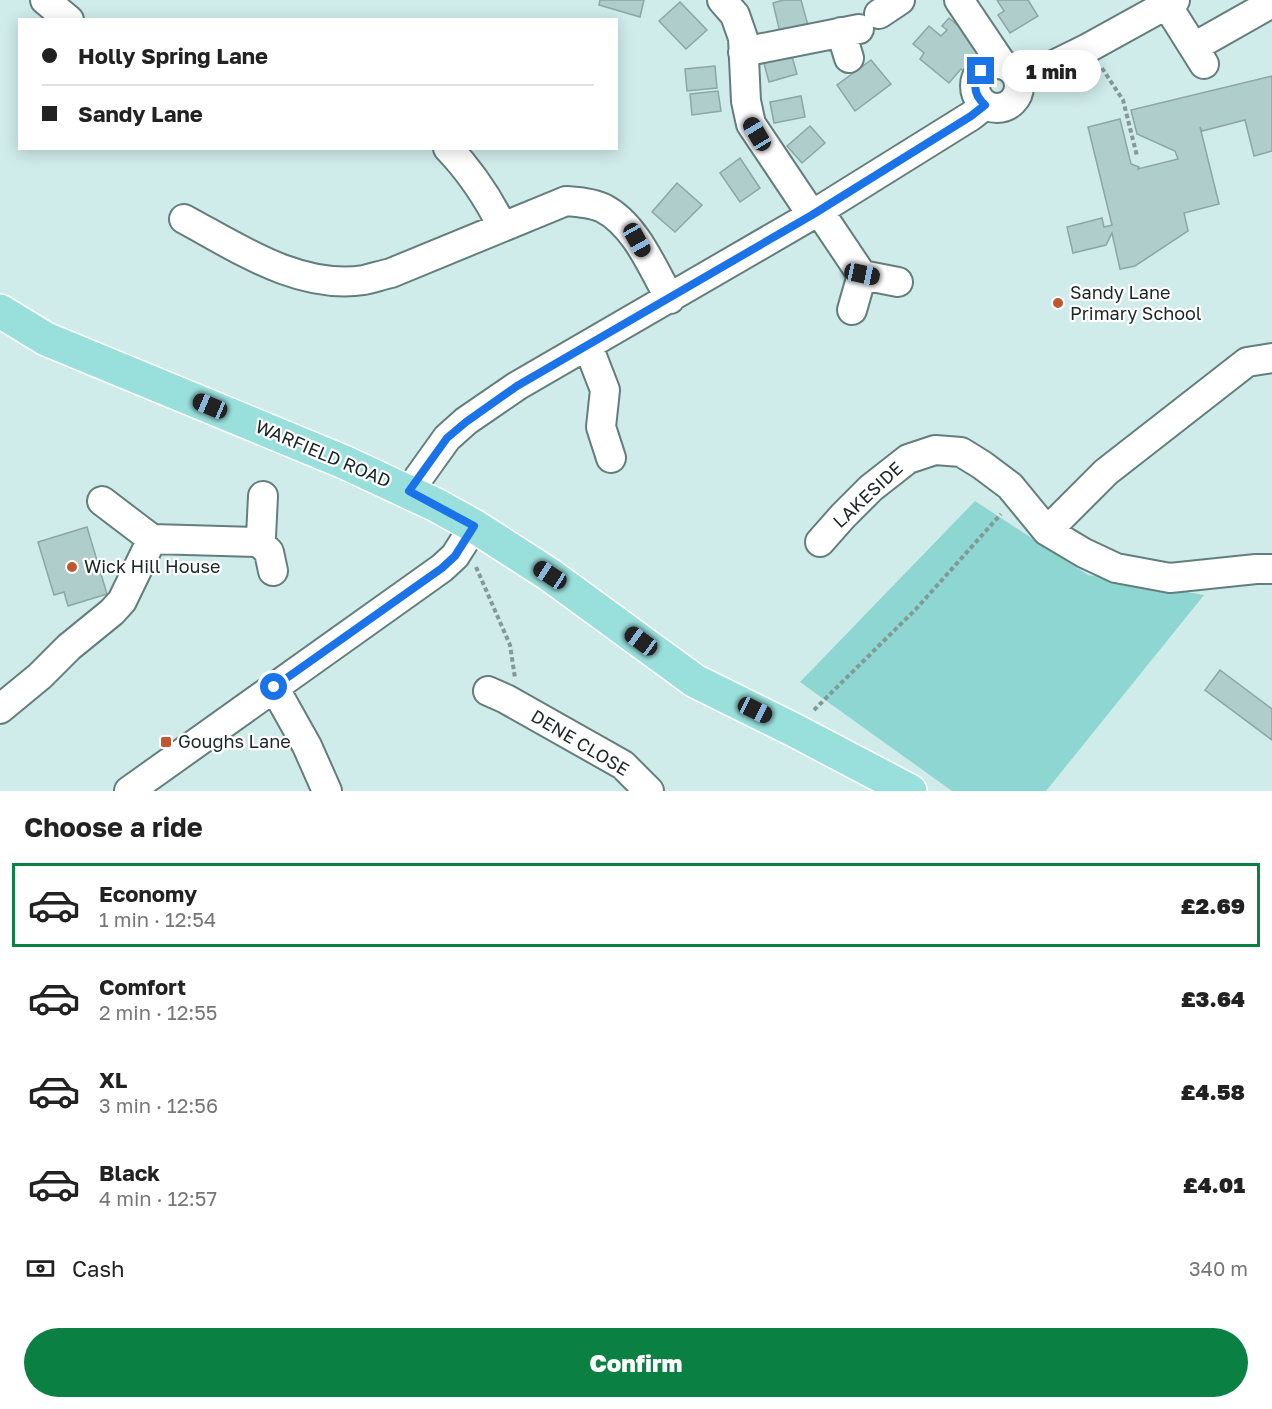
<!DOCTYPE html>
<meta charset="utf-8">
<style>
:root{--surface:#fff;--page:#f6f6f6;--text:#222;--muted:#767676;--line:#e0e0e0;--accent:#0b8043}
body{margin:0;font-family:"Golos Text",sans-serif;background:var(--page);color:var(--text);height:100vh;display:flex;flex-direction:column;font-size:22px;white-space:nowrap}
*{box-sizing:border-box;margin:0}
p{font-size:20px;color:var(--muted)}
.icon{flex:none;width:33px;height:33px;fill:none;stroke:currentColor;stroke-width:2;stroke-linecap:round;stroke-linejoin:round}
.map{position:relative;height:791px;overflow:hidden}
.sheet{display:flex;flex-direction:column;background:var(--surface);flex:1}
.sheet>*{flex:none}
.top-card{position:absolute;left:18px;top:18px;width:600px;height:132px;border-radius:0px;box-shadow:0 3px 15px #0003;display:grid;align-content:center;height:132px;padding:0 24px;background:var(--surface)}
.end{position:absolute;width:27px;height:27px;margin:-14px;border:8px solid #1a73e8;background:#fff;box-shadow:0 0 0 3px #fff}
.from{border-radius:50%}
.bubble{position:absolute;height:42px;border-radius:21px;background:var(--surface);box-shadow:0 3px 15px #0003;font-size:20px;font-weight:800;line-height:42px;text-align:center}
.car{position:absolute;width:18px;height:36px;margin:-18px -9px;border-radius:8px;box-shadow:0 0 4px 2px #0007;background:linear-gradient(#222 24%,#8ab4d8 0 40%,#222 0 76%,#8ab4d8 0 86%,#222 0)}
.top-card b{display:flex;align-items:center;gap:21px;height:57px;font-size:22px}
.top-card b+b{border-top:2px solid var(--line)}
.top-card i{width:15px;height:15px;background:var(--text)}
ul{padding:0;list-style:none}
li{display:flex;align-items:center;gap:18px;height:84px;margin:0 12px 9px;padding:0 12px;border:3px solid transparent;border-radius:0px}
li div{flex:1}
li b{display:block;font-size:22px}
li em{font-style:normal;font-weight:800}
li.current{border-color:var(--accent)}
li>.icon{width:54px;height:54px;stroke-width:1.5}
h2{padding:0 24px;font-size:27px;line-height:72px}
.pay{display:flex;align-items:center;gap:15px;height:66px;padding:0 24px;font-size:22px}
.pay p{margin-inline-start:auto}
.cta{display:flex;gap:12px;margin-top:auto;padding:12px 24px}
.cta a{flex:1;height:69px;border-radius:36px;background:var(--accent);color:#fff;font-size:24px;font-weight:800;line-height:69px;text-align:center}
.map>svg:first-child{display:block}
.green{fill:#8dd6d2}
.building{fill:#afcdcb;stroke:#8ba7a5;stroke-width:1.5}
.lines{fill:none;stroke-linecap:round;stroke-linejoin:round}
.minor-casing{stroke:#637e7c;stroke-width:32}
.major-casing{stroke:#fff;stroke-width:36}
.path{stroke:#839997;stroke-width:4;stroke-dasharray:4.5 3;stroke-linecap:butt}
.minor{stroke:#fff;stroke-width:28}
.major{stroke:#99e0dd;stroke-width:33}
.route{stroke:#1a73e8;stroke-width:8}
.poi-dot{fill:#bf582e;stroke:#fff;stroke-width:2}
.labels{text-anchor:middle;stroke-width:4.5;stroke-linejoin:round;paint-order:stroke}
.poi-label{font-size:18px;fill:#1a2524;stroke:#fff;text-anchor:start}
.street-label{font-size:18px;fill:#1a2524;stroke:#fff}
</style>
<div class="map">
<svg width="1272" height="791" viewBox="0 0 1272 791">
<rect width="100%" height="100%" fill="#cfecea"/>
<!-- green -->
<path class="green" d="M975 501 1088 575 1204 595 1046 791H952L800 682Z"/>
<!-- building -->
<path class="building" d="M600 0H644L640 17 599 5Z
M783 0H801L809 29 781 37 773 3Z
M997 0H1028L1038 16 1010 33 998 15 1004 11Z
M680 2 707 30 686 49 659 21Z
M949 18 984 48 964 71 961 69 949 83 920 59 924 53 913 44 929 26 941 36 947 30 942 26Z
M791 53 797 74 769 82 763 60Z
M871 60 891 84 855 111 837 85Z
M715 66 717 88 687 91 685 69Z
M1272 76V151L1254 156 1245 120 1202 131 1200 127 1219 204 1184 213 1188 231 1135 266 1120 269 1112 233 1106 245 1073 253 1067 227 1102 218 1104 227 1112 225 1088 127 1120 119 1131 164 1139 167 1138 169 1178 159 1175 151 1137 134 1131 110Z
M718 91 721 111 692 115 690 94Z
M801 96 805 117 774 123 770 102Z
M810 126 825 143 802 163 787 146Z
M740 158 760 188 740 202 720 173Z
M677 183 702 205 675 232 652 212Z
M87 527 107 594 68 606 64 592 54 595 38 542Z
M1220 670 1272 709V740L1205 690Z"/>
<g class="lines">
<defs>
<path id="minor" d="M45 0 69 20
M722 0 735 15 743 38 746 101 751 124 812 215
M959 0 1002 64
M1167 5 1204 64
M879 14 900 0
M841 32 849 58
M1194 47 1272 3
M743 52 859 29
M975 86a22 22 0 1 1 44 0a22 22 0 1 1-44 0Z
M1019 80 1035 74 1088 48 1175 0
M448 148C471 172 487 196 502 226
M819 211 862 275 898 282
M184 219C238 248 299 290 364 280 373 278 382 275 391 273L566 201C579 202 592 203 603 208 636 225 653 269 670 299
M852 310 862 275
M588 346 605 390 601 427 611 458
M409 491 447 438 466 421 517 386 812 215 971 116 985 105
M102 501 152 539 259 542
M1047 531 1106 472 1247 362 1272 358
M259 542 261 537 263 496
M259 542 269 552 273 571
M820 542 843 516 871 488 908 459 935 450 961 452 982 465 1010 486 1047 531 1084 553 1116 568 1170 578 1256 569H1272
M274 687 307 746 327 791
M488 691 506 699 623 765 649 791
M0 709 40 676 69 647 112 612 122 601 152 539
M129 791 442 568 455 556 474 526"/>
<path id="major" d="M0 311 46 339 344 462 436 505 474 526 550 575 695 681 794 730 910 791"/>
</defs>
<!-- minor casing -->
<use href="#minor" class="minor-casing"/>
<!-- major casing -->
<use href="#major" class="major-casing"/>
<!-- path -->
<path class="path" d="M1102 68 1123 100 1137 156
M476 567 510 645 515 678
M814 710 916 609 1001 514"/>
<!-- minor -->
<use href="#minor" class="minor"/>
<!-- major -->
<use href="#major" class="major"/>
</g>
<g class="lines">
<!-- route -->
<path class="route" d="M274 687 442 568 455 556 474 526 409 491 447 438 466 422 517 386 812 215 971 116 985 105C974 95 972 84 981 71"/>
</g>
<!-- markers -->
<g class="poi-dot">
<circle cx="1058" cy="303" r="6"/>
<circle cx="72" cy="567" r="6"/>
<rect x="160" y="736" width="12" height="12" rx="3"/>
</g>
<g class="labels">
<!-- poi labels -->
<g class="poi-label">
<text x="1070" y="299">Sandy Lane<tspan x="1070" dy="21">Primary School</tspan></text>
<text x="84" y="573">Wick Hill House</text>
<text x="178" y="748">Goughs Lane</text>
</g>
<!-- street labels -->
<g class="street-label">
<text transform="translate(323 454) rotate(23)" y="6">WARFIELD ROAD</text>
<text transform="translate(868 495) rotate(-43)" y="6">LAKESIDE</text>
<text transform="translate(580 743) rotate(31)" y="6">DENE CLOSE</text>
</g>
</g>
</svg>
<i class="end from" style="left:274px;top:687px"></i>
<i class="end" style="left:981px;top:71px"></i>
<div class="bubble" style="left:1002px;top:50px;width:99px">1 min</div>
<i class="car" style="left:757px;top:134px;rotate:329deg"></i>
<i class="car" style="left:637px;top:240px;rotate:151deg"></i>
<i class="car" style="left:862px;top:274px;rotate:102deg"></i>
<i class="car" style="left:210px;top:406px;rotate:293deg"></i>
<i class="car" style="left:550px;top:575px;rotate:303deg"></i>
<i class="car" style="left:641px;top:641px;rotate:306deg"></i>
<i class="car" style="left:755px;top:710px;rotate:116deg"></i>
<div class="top-card">
<b><i class="from"></i>Holly Spring Lane</b>
<b><i></i>Sandy Lane</b>
</div>
</div>
<section class="sheet">
<h2>Choose a ride</h2>
<ul>
<li class="current"><svg class="icon" aria-label="car" viewBox="0 0 24 24"><path d="M5 17H2v-5l4-1 3-4h7l3 4 3 1v5h-3M9 17h6M6 11h13"/><circle cx="7" cy="17" r="2"/><circle cx="17" cy="17" r="2"/></svg><div><b>Economy</b><p>1 min · 12:54</p></div><em>£2.69</em></li>
<li><svg class="icon" aria-label="car" viewBox="0 0 24 24"><path d="M5 17H2v-5l4-1 3-4h7l3 4 3 1v5h-3M9 17h6M6 11h13"/><circle cx="7" cy="17" r="2"/><circle cx="17" cy="17" r="2"/></svg><div><b>Comfort</b><p>2 min · 12:55</p></div><em>£3.64</em></li>
<li><svg class="icon" aria-label="car" viewBox="0 0 24 24"><path d="M5 17H2v-5l4-1 3-4h7l3 4 3 1v5h-3M9 17h6M6 11h13"/><circle cx="7" cy="17" r="2"/><circle cx="17" cy="17" r="2"/></svg><div><b>XL</b><p>3 min · 12:56</p></div><em>£4.58</em></li>
<li><svg class="icon" aria-label="car" viewBox="0 0 24 24"><path d="M5 17H2v-5l4-1 3-4h7l3 4 3 1v5h-3M9 17h6M6 11h13"/><circle cx="7" cy="17" r="2"/><circle cx="17" cy="17" r="2"/></svg><div><b>Black</b><p>4 min · 12:57</p></div><em>£4.01</em></li>
</ul>
<div class="pay"><svg class="icon" aria-label="cash" viewBox="0 0 24 24"><path d="M3 7h18v10H3z"/><circle cx="12" cy="12" r="2"/></svg>Cash<p>340 m</p></div>
<div class="cta"><a>Confirm</a></div>
</section>
